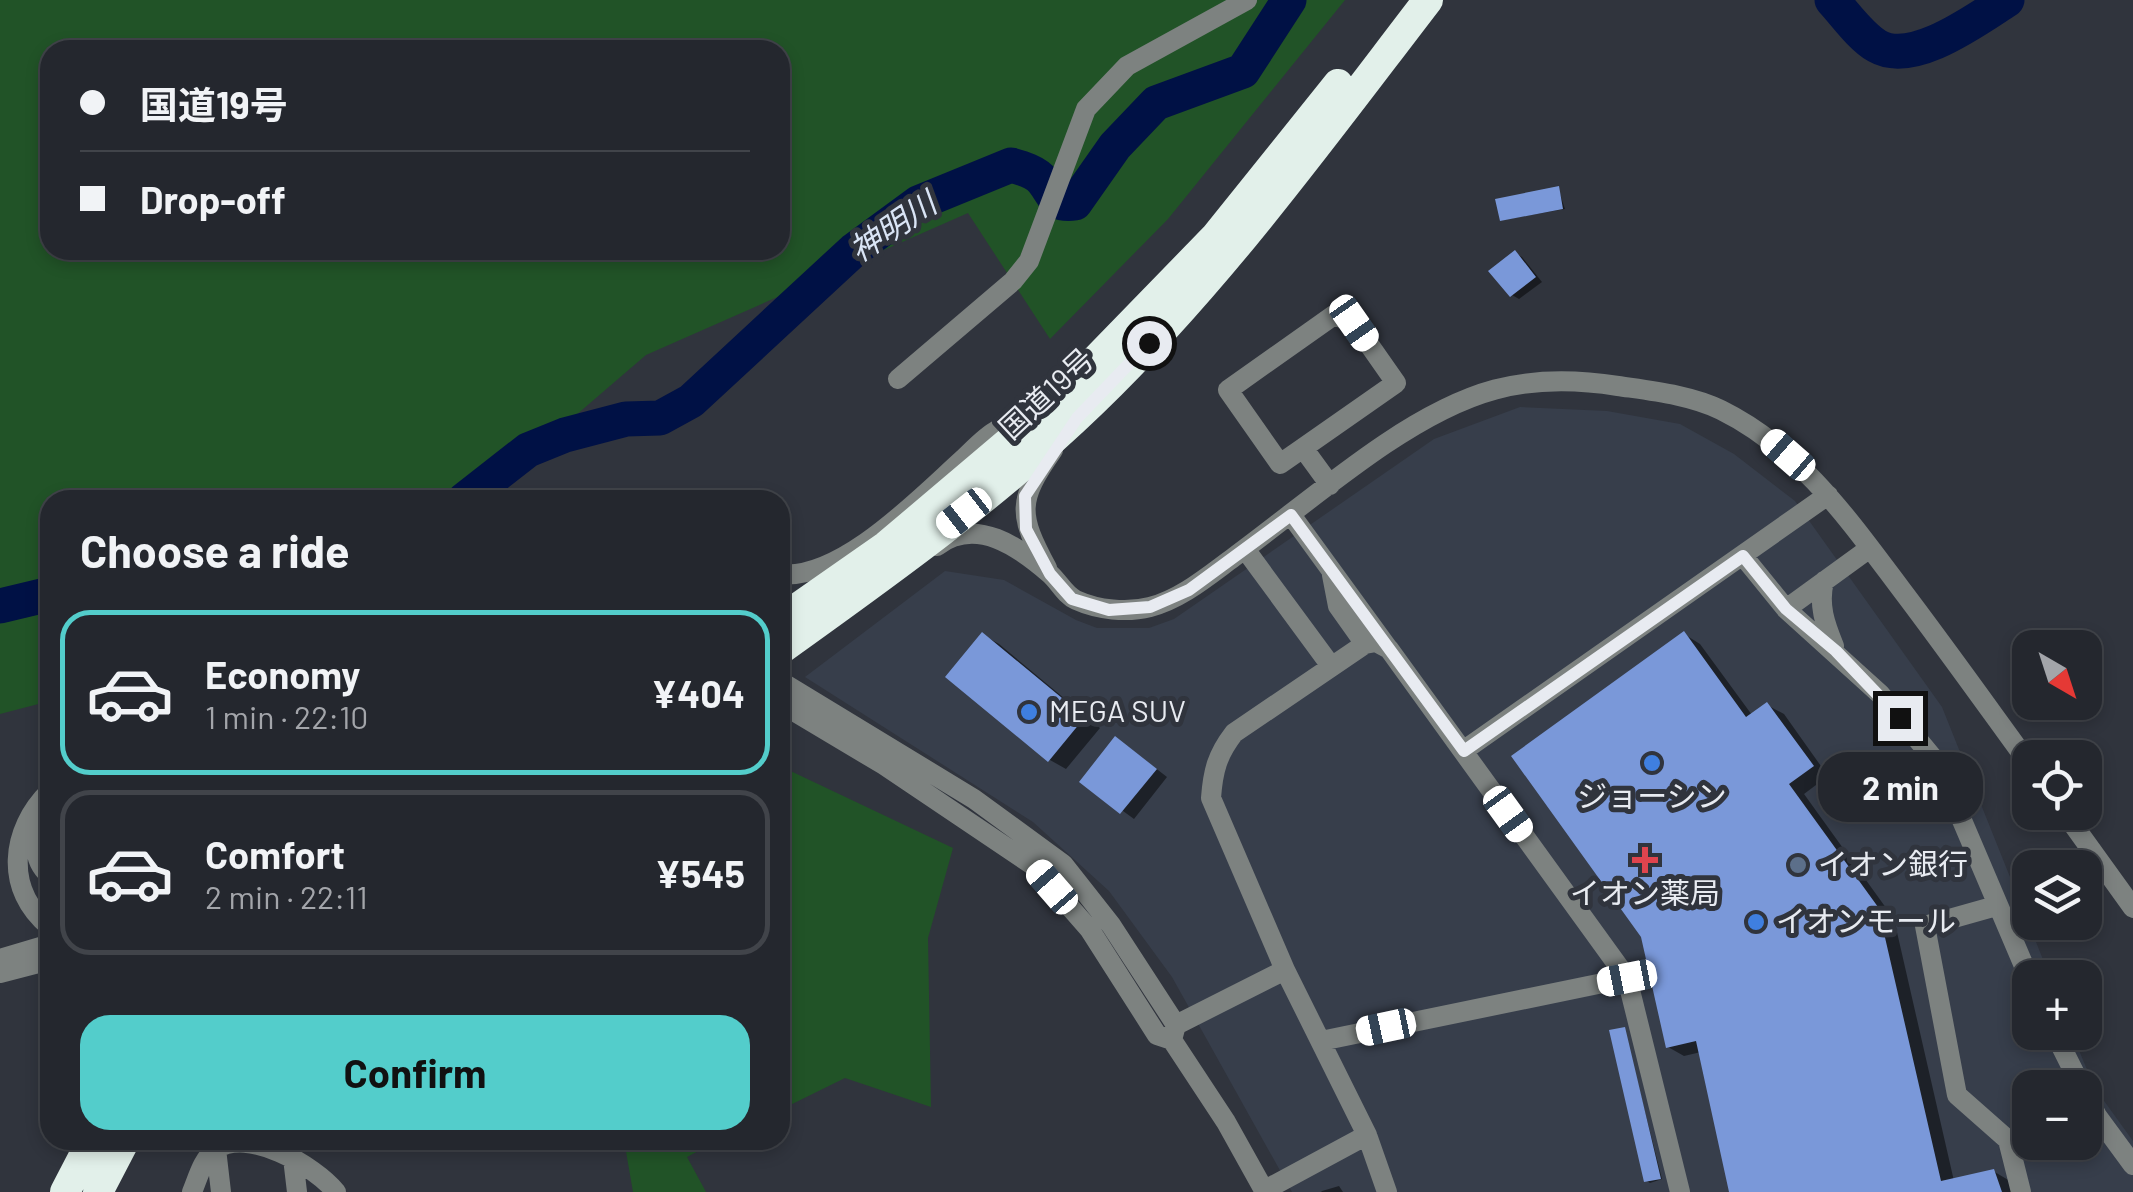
<!DOCTYPE html>
<meta charset="utf-8">
<style>
:root{--surface:#24272e;--page:#2c2f36;--text:#f1f3f6;--muted:#a3a5aa;--line:#41444a;--accent:#53cdcb}
body{margin:0;font-family:Barlow,"Noto Sans JP",sans-serif;background:var(--page);color:var(--text);height:100vh;display:flex;flex-direction:column;font-size:38px;white-space:nowrap}
*{box-sizing:border-box;margin:0}
p{font-size:32px;color:var(--muted)}
.icon{flex:none;width:55px;height:55px;fill:none;stroke:currentColor;stroke-width:2;stroke-linecap:round;stroke-linejoin:round}
.map{position:relative;flex:1;overflow:hidden}
.panel{position:absolute;left:40px;top:490px;width:750px;height:660px;display:flex;flex-direction:column;background:var(--surface);border-radius:30px;box-shadow:0 5px 15px #0003,0 0 0 2px var(--line)}
.panel>*{flex:none}
.hud{position:absolute;left:40px;top:40px;width:750px;height:220px;border-radius:30px;box-shadow:0 5px 15px #0003,0 0 0 2px var(--line);display:grid;align-content:center;height:220px;padding:0 40px;background:var(--surface)}
.needle{width:65px;rotate:141deg}
.buttons{position:absolute;left:2012px;top:630px;display:grid;gap:20px}
.buttons a{display:grid;place-items:center;width:90px;height:90px;border-radius:20px;background:var(--surface);box-shadow:0 5px 15px #0003,0 0 0 2px var(--line);font-size:50px}
.end{position:absolute;width:45px;height:45px;margin:-22px;border:12px solid #e8ebf1;background:#111;box-shadow:0 0 0 5px #111}
.from{border-radius:50%}
.bubble{position:absolute;height:70px;border-radius:30px;background:var(--surface);box-shadow:0 5px 15px #0003,0 0 0 2px var(--line);font-size:32px;font-weight:700;line-height:70px;text-align:center}
.car{position:absolute;width:30px;height:60px;margin:-30px -15px;border-radius:12px;box-shadow:0 0 8px 2px #0007;background:linear-gradient(#fff 24%,#345 0 40%,#fff 0 76%,#345 0 86%,#fff 0)}
.hud b{display:flex;align-items:center;gap:35px;height:95px;font-size:38px}
.hud b+b{border-top:2px solid var(--line)}
.hud i{width:25px;height:25px;background:var(--text)}
ul{padding:0;list-style:none}
li{display:flex;align-items:center;gap:30px;height:165px;margin:0 20px 15px;padding:0 20px;border:5px solid var(--line);border-radius:30px}
li div{flex:1}
li b{display:block;font-size:38px}
li em{font-style:normal;font-weight:700}
li.selected{border-color:var(--accent)}
li>.icon{width:90px;height:90px;stroke-width:1.5}
h2{padding:0 40px;font-size:45px;line-height:120px}
.action{display:flex;gap:20px;margin-top:auto;padding:20px 40px}
.action a{flex:1;height:115px;border-radius:30px;background:var(--accent);color:#111;font-size:40px;font-weight:700;line-height:115px;text-align:center}
.map>svg:first-child{display:block}
.built{fill:#373e4b;fill-rule:evenodd}
.green{fill:#215327;fill-rule:evenodd}
.shadow{fill:#0007}
.lines{fill:none;stroke-linecap:round;stroke-linejoin:round}
.river{stroke:#001145;stroke-width:35}
.building{fill:#7a98d9}
.minor{stroke:#7d8280;stroke-width:20}
.highway{stroke:#e2f0ea;stroke-width:30}
.route{stroke:#e8ebf1;stroke-width:12}
.shop-dot{fill:#3f7fe0;stroke:#30343d;stroke-width:4}
.health-dot{fill:#e0444e;stroke:#30343d;stroke-width:4}
.service-dot{fill:#5c6f8a;stroke:#30343d;stroke-width:4}
.labels{text-anchor:middle;stroke-width:10;stroke-linejoin:round;paint-order:stroke}
.street-label{font-size:30px;fill:#e8ebf1;stroke:#30343d}
.poi-label{font-size:30px;fill:#e8ebf1;stroke:#30343d;text-anchor:start}
.water-label{font-size:32px;font-style:italic;fill:#d9e4f5;stroke:#30343d}
</style>
<div class="map">
<svg width="2133" height="1192" viewBox="0 0 2133 1192">
<rect width="100%" height="100%" fill="#30343d"/>
<!-- built -->
<path class="built" d="M1520 407 1607 411 1680 424 1734 454 1795 501 1942 707 2050 977 2030 978V1032L2072 1033 2094 1087 2133 1141V1192H1292L1172 977 1109 891 1033 822 805 677 945 571 1004 580 1076 620 1097 628H1149L1174 619 1434 439ZM2030 1088H2085V1142H2030Z"/>
<!-- green -->
<path class="green" d="M0 0H1345L1168 219 1050 339 968 213 646 355 477 500H50V701L0 714ZM50 50H780V250H50Z
M780 766 953 848 928 938 931 1107 845 1078 780 1110Z
M624 1140H719L687 1157 706 1192H633Z"/>
<!-- shadow -->
<path class="shadow" d="M1558 188 1565 209 1502 220Z
M1515 253 1522 257 1542 282 1519 299 1512 295Z
M1684 634 1700 644 1752 715 1767 705 1784 714 1828 776 1804 794 1894 919 1954 1181 1993 1171 2010 1181 2014 1192H1732L1701 1052 1684 1056 1668 1047Z
M983 635 999 644 1100 728 1066 769 1050 760Z
M1127 746 1167 777 1134 819 1082 781Z
M1624 1029 1662 1179 1650 1183 1647 1181Z
M1339 1186 1343 1192H1321L1322 1191Z"/>
<g class="lines">
<!-- river -->
<path class="river" d="M1832 0C1845 14 1860 36 1877 46 1913 67 1977 19 2007 0
M464 500 528 450 565 435 626 419 660 418 691 401 854 250 918 203 1011 165C1022 168 1036 172 1043 181 1055 196 1053 206 1075 203L1115 146 1156 103 1243 71 1289 0
M0 606 50 594"/>
</g>
<!-- building -->
<path class="building" d="M1559 186 1563 209 1500 221 1495 199Z
M1515 250 1536 277 1510 297 1488 271Z
M1684 631 1746 717 1767 702 1814 766 1789 784 1878 907 1941 1181 1994 1169 2002 1192H1729L1696 1041 1666 1048 1641 937 1511 756Z
M982 632 1085 717 1048 762 945 677Z
M1115 736 1157 769 1120 814 1079 782Z
M1625 1027 1661 1179 1644 1182 1609 1030Z"/>
<g class="lines">
<!-- minor -->
<path class="minor" d="M898 379 1013 281 1029 261 1086 109 1127 66 1247 0
M1303 448 1396 383 1354 323 1334 315 1228 390 1280 464 1303 448 1330 485
M1291 515 1387 647
M937 546C976 516 1019 547 1050 574 1059 582 1065 595 1076 600 1098 610 1127 613 1150 607 1181 599 1208 576 1234 557 1284 520 1333 479 1385 444 1464 391 1522 371 1618 386 1652 391 1690 395 1721 410 1800 449 1849 520 1901 589 1945 647 1987 706 2030 765
M1245 549 1331 666
M1743 556 1786 609 1880 694 1938 764 2030 980
M1047 568C1018 514 1017 501 1053 450
M780 574C840 581 919 499 961 461 972 451 984 437 997 430 1005 425 1017 424 1027 421
M1332 575 1338 606 1365 644
M1824 581C1818 605 1825 624 1834 646
M1786 609 1870 548
M780 681 974 799 1063 864 1111 925 1176 1025 1172 1040
M780 703 884 765 1034 866 1090 930 1157 1035 1172 1040 1226 1122 1265 1192
M1463 751 1828 495
M50 791C10 830 4 890 50 927
M2064 812 2133 908
M45 815C35 837 30 858 50 876
M1996 906 1925 926 1957 1095 2008 1140 2021 1192
M0 959 50 944
M0 973 50 960
M1176 1025 1285 970
M2054 1032 2082 1088
M1321 1041 1627 978
M2085 1093 2097 1116 2133 1165
M216 1149 221 1192
M293 1158 297 1192
M1265 1190 1367 1135
M192 1192C198 1178 202 1160 215 1150 247 1126 315 1166 336 1192
M1387 1192 1367 1135 1285 970 1211 798C1213 771 1217 755 1234 733L1365 644 1376 642 1389 649 1627 978 1680 1192"/>
<!-- highway -->
<path class="highway" d="M780 620 886 546 1036 419 1078 378 1216 236 1338 84
M780 650C889 572 998 494 1094 401 1220 279 1322 138 1428 0
M65 1192 92 1140
M98 1192 125 1140"/>
</g>
<g class="lines">
<!-- route -->
<path class="route" d="M1149 343 1077 418 1025 496 1026 529 1050 574 1072 599 1109 610 1150 607 1189 590 1291 515 1464 751 1743 556 1786 609 1836 651 1900 718"/>
</g>
<!-- markers -->
<g class="shop-dot">
<circle cx="1029" cy="712" r="10"/>
<circle cx="1652" cy="763" r="10"/>
<circle cx="1756" cy="922" r="10"/>
</g>
<path class="health-dot" d="M1640 845h10v10h10v10h-10v10h-10v-10h-10v-10h10z"/>
<circle class="service-dot" cx="1798" cy="865" r="10"/>
<g class="labels">
<!-- street labels -->
<g class="street-label">
<text transform="translate(1047 394) rotate(-43)" y="10">国道19号</text>
</g>
<!-- poi labels -->
<g class="poi-label">
<text x="1049" y="722">MEGA SUV</text>
<text x="1652" y="807" text-anchor="middle">ジョーシン</text>
<text x="1818" y="875">イオン銀行</text>
<text x="1645" y="904" text-anchor="middle">イオン薬局</text>
<text x="1776" y="932">イオンモール</text>
</g>
<!-- water labels -->
<g class="water-label">
<text transform="translate(893 227) rotate(-34)" y="11">神明川</text>
</g>
</g>
</svg>
<div class="buttons">
<a><svg class="needle" viewBox="-14 -14 28 28"><path d="M0-13l5 13h-10z" fill="#e53935"/><path d="M0 13l5-13h-10z" fill="#a3a5aa"/></svg></a>
<a><svg class="icon" aria-label="locate" viewBox="0 0 24 24"><circle cx="12" cy="12" r="6"/><path d="M12 2v4M12 18v4M2 12h4M18 12h4"/></svg></a>
<a><svg class="icon" aria-label="layers" viewBox="0 0 24 24"><path d="M12 4l9 5-9 5-9-5zM3 14l9 5 9-5"/></svg></a>
<a>+</a>
<a>−</a>
</div>
<i class="end from" style="left:1149px;top:343px"></i>
<i class="end" style="left:1900px;top:718px"></i>
<div class="bubble" style="left:1818px;top:752px;width:165px">2 min</div>
<i class="car" style="left:1354px;top:323px;rotate:145deg"></i>
<i class="car" style="left:1788px;top:455px;rotate:311deg"></i>
<i class="car" style="left:964px;top:513px;rotate:232deg"></i>
<i class="car" style="left:1508px;top:814px;rotate:144deg"></i>
<i class="car" style="left:1052px;top:887px;rotate:319deg"></i>
<i class="car" style="left:1627px;top:978px;rotate:259deg"></i>
<i class="car" style="left:1386px;top:1027px;rotate:258deg"></i>
<div class="hud">
<b><i class="from"></i>国道19号</b>
<b><i></i>Drop-off</b>
</div>
<section class="panel">
<h2>Choose a ride</h2>
<ul>
<li class="selected"><svg class="icon" aria-label="car" viewBox="0 0 24 24"><path d="M5 17H2v-5l4-1 3-4h7l3 4 3 1v5h-3M9 17h6M6 11h13"/><circle cx="7" cy="17" r="2"/><circle cx="17" cy="17" r="2"/></svg><div><b>Economy</b><p>1 min · 22:10</p></div><em>¥404</em></li>
<li><svg class="icon" aria-label="car" viewBox="0 0 24 24"><path d="M5 17H2v-5l4-1 3-4h7l3 4 3 1v5h-3M9 17h6M6 11h13"/><circle cx="7" cy="17" r="2"/><circle cx="17" cy="17" r="2"/></svg><div><b>Comfort</b><p>2 min · 22:11</p></div><em>¥545</em></li>
</ul>
<div class="action"><a>Confirm</a></div>
</section>
</div>
